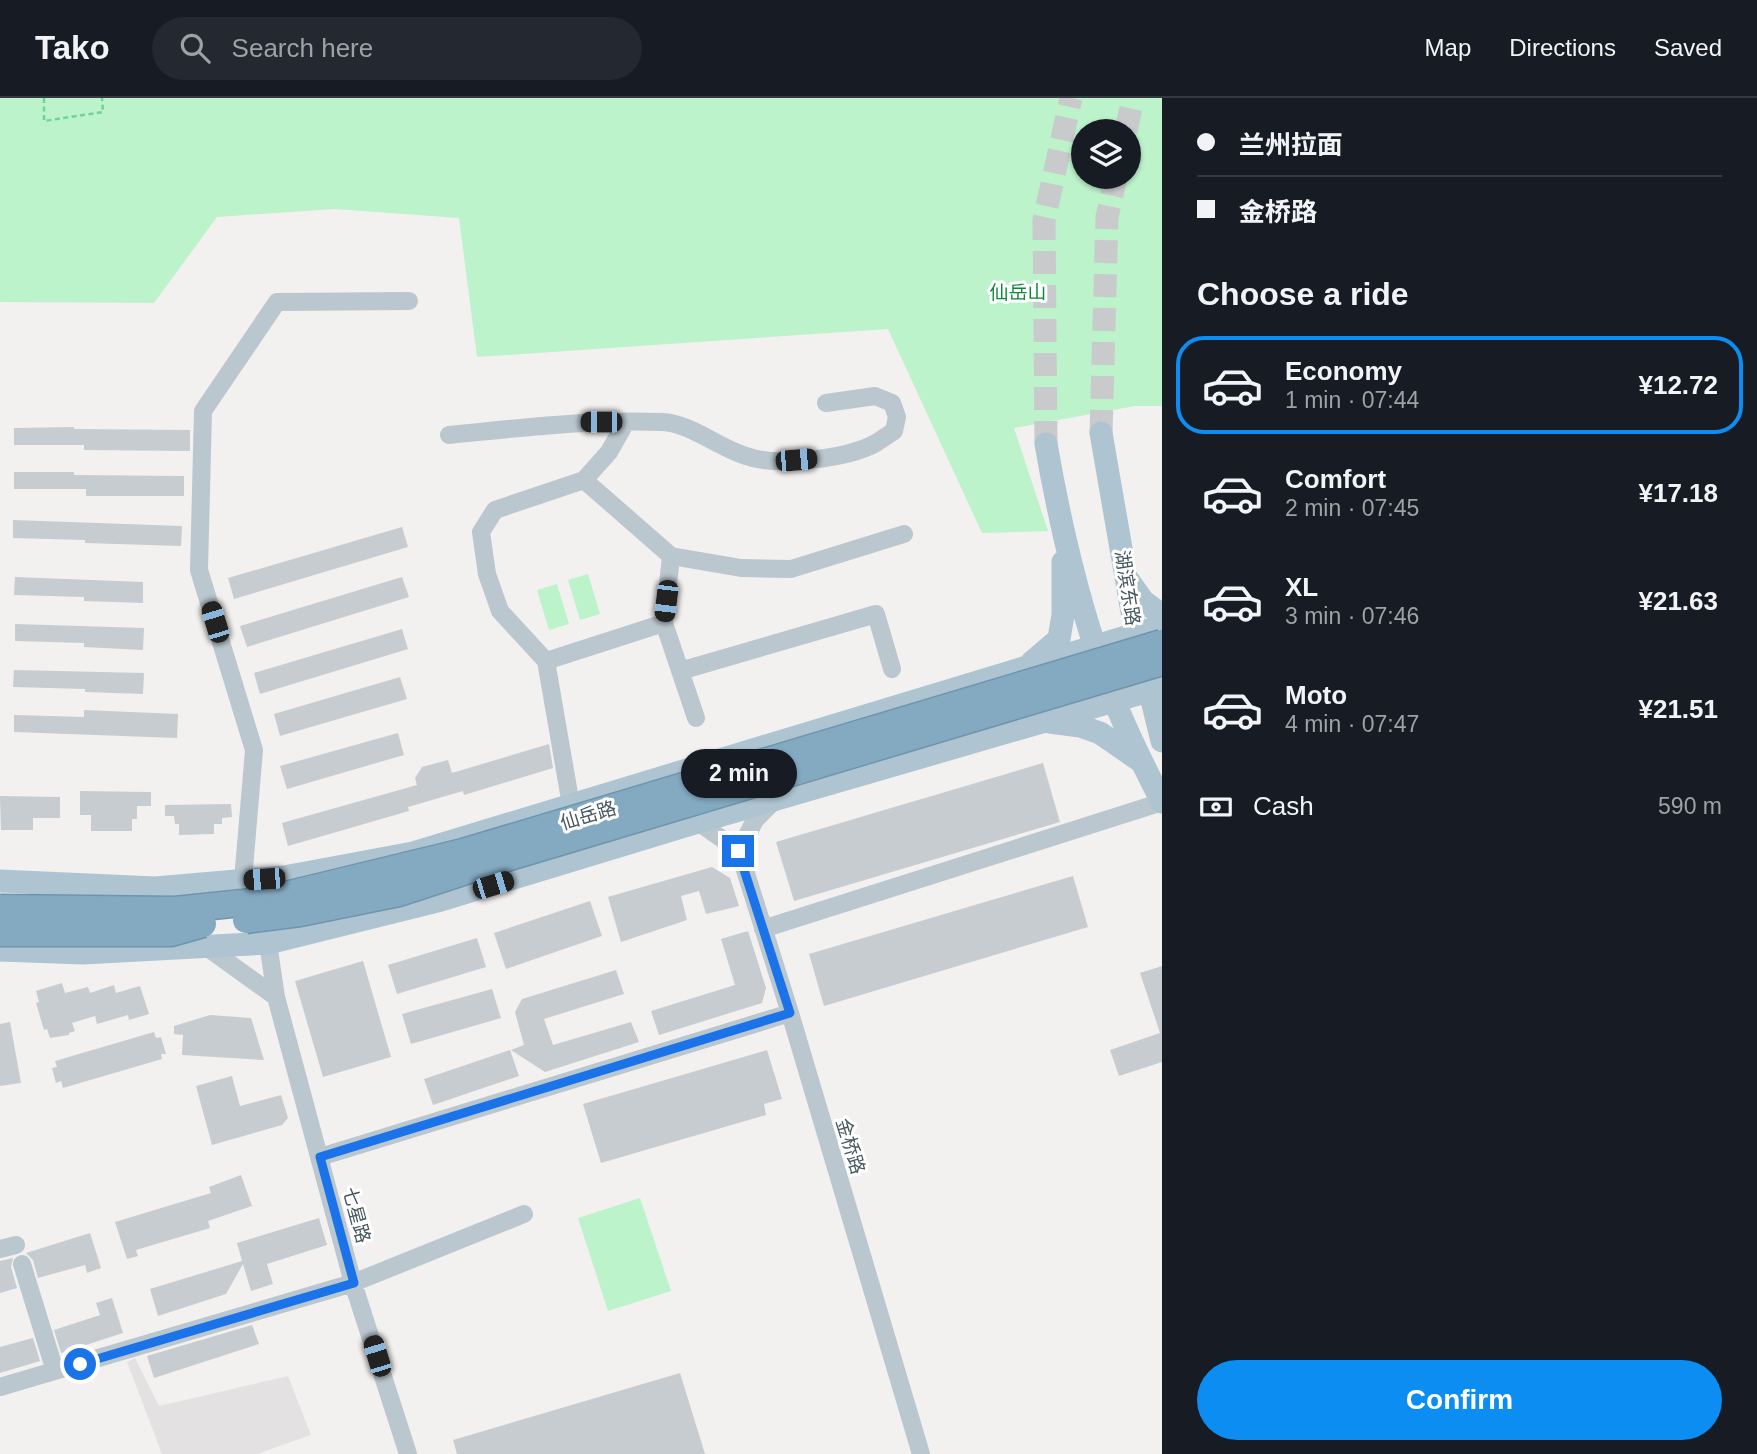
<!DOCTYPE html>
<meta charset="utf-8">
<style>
:root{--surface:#171b24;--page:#242831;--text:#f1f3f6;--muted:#9ea1a6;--line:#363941;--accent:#0b8df2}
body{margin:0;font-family:Helvetica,"Noto Sans SC",sans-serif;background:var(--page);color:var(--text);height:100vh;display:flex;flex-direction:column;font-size:26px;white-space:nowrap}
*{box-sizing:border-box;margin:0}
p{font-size:23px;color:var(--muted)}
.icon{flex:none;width:38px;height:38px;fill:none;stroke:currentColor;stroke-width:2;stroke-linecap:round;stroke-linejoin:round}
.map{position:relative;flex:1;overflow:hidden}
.panel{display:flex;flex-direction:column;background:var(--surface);width:595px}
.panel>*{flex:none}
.banner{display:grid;align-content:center;height:154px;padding:0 35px;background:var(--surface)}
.tools{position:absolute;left:1071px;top:21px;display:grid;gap:14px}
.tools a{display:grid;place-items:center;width:70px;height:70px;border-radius:50%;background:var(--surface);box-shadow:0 2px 5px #0004;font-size:35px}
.end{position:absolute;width:32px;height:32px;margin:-16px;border:9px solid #1a73e8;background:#fff;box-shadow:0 0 0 4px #fff}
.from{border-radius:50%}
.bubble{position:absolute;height:49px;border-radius:24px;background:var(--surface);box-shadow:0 2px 5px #0004;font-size:23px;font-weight:800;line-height:49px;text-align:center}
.car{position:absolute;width:21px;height:42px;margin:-21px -10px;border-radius:9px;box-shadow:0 0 5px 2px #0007;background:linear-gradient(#222 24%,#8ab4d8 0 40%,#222 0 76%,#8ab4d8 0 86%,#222 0)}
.banner b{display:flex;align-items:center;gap:24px;height:66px;font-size:26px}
.banner b+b{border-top:2px solid var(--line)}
.banner i{width:18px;height:18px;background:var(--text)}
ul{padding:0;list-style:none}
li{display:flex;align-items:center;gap:21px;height:98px;margin:0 14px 10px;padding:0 21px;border:4px solid transparent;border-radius:28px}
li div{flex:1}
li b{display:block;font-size:26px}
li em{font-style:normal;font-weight:800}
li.active{border-color:var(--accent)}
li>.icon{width:63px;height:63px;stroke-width:1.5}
h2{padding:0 35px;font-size:32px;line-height:84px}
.pay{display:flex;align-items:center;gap:18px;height:77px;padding:0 35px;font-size:26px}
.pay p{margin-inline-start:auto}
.cta{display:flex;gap:14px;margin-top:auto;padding:14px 35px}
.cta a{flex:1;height:80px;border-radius:42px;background:var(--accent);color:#fff;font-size:28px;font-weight:800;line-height:80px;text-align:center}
header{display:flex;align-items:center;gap:42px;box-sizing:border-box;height:98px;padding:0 35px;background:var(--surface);border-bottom:2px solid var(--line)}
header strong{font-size:33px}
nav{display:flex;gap:38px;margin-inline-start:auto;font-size:24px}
.search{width:490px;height:63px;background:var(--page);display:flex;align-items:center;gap:18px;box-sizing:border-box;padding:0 24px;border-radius:38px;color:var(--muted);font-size:26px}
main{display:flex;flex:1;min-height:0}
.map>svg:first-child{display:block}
.education{fill:#e4e1e2}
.green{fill:#bcf3ca;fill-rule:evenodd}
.building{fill:#c7ccd0}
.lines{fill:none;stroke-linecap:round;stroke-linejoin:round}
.major-tunnel{stroke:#c8cacc;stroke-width:23;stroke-dasharray:23 11;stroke-linecap:butt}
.path{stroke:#71d496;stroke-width:2.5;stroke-dasharray:5 3.5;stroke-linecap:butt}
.minor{stroke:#bac7ce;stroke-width:18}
.major{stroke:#aec4d1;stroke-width:23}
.highway-bridge-casing{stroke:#6f95ae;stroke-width:29;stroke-linecap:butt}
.highway-bridge{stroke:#84aac2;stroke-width:26}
.route{stroke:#1a73e8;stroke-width:9}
.labels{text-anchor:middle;stroke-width:6;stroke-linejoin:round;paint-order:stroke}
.park-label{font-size:19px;fill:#10883c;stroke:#fff}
.street-label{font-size:19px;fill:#46575f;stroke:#fff}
</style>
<header>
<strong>Tako</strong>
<div class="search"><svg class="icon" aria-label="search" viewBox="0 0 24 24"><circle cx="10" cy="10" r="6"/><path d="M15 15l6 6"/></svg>Search here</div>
<nav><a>Map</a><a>Directions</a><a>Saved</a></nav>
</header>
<main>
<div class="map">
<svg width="1162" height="1356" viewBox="0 0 1162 1356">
<rect width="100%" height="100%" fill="#f3f0f0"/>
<!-- education -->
<path class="education" d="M135 1260 159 1308 288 1278 311 1337 257 1356H162L127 1264Z"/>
<!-- green -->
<path class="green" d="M0 0H1162V308H1135L1014 330 1048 433 982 435 888 231 477 259 459 120 335 111 217 119 154 205 0 204ZM1083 33H1129V79H1083Z
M588 476 600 516 580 522 568 482Z
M557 486 569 526 549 532 537 492Z
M640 1100 671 1193 608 1213 578 1120Z"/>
<!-- building -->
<path class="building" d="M74 329V331L190 332V353L84 352V347H14V330Z
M14 374H74V377L184 378V398H86V391H14Z
M13 422 182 428 181 448 85 445V442L13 440Z
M402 429 408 449 234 501 228 480Z
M15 479 143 484V505L84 503V499L14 497Z
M402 479 409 499 247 549 240 528Z
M15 526 144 530 143 552 84 549V545L15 543Z
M402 531 408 551 260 596 254 575Z
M14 572 144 575 143 596 85 594V591L13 589Z
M400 579 407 601 280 638 274 616Z
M84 612 178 616 177 640 14 634V617L84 619Z
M398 635 404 657 287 691 280 668Z
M549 646 553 670 464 697 463 693 408 709 409 713 288 748 282 725 417 687 415 680 422 669 448 662 452 675Z
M1043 665 1060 724 794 803 776 744Z
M80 693 151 694V708H137V721H132V733H91V717H80Z
M0 698 60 699V720H33V732H1Z
M231 706 232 719 222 720V726H214V736L179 737V726H175L174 718H165V707Z
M712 769 730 780 739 808 706 816 699 793 681 798 687 822 621 844 608 799Z
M1073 778 1088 829 824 908 809 856Z
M590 803 602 838 506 871 494 835Z
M748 833 766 890 762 905 659 937 651 913 735 887 721 841Z
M477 840 486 869 397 896 388 867Z
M363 863 391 959 323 979 295 883Z
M1162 868V964L1119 978 1110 952 1160 935 1140 875Z
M616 872 624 896 544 921 553 947 631 924 639 944 545 974 511 952 524 947 515 914 522 901Z
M62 885 65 895 88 889 90 895 114 887 116 895 140 888 149 916 129 922 128 917 97 926 95 918 72 925 75 933 69 935V937L50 940 47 931 44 932 36 905 39 904 36 893Z
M492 891 501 920 411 946 402 916Z
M210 917 251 920 264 962 182 957 183 937 174 936V928Z
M10 924 21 985 0 988V926Z
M154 934 156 940 161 939 166 956H161L162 961 63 990 61 983 56 985 52 970 57 969 55 963Z
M510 952 519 978 433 1007 424 981Z
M767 952 782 1001 764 1006 766 1017 601 1065 583 1006Z
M232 978 240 1008 281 997 288 1020 282 1027 212 1047 196 988Z
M241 1077 252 1108 208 1123 210 1130 136 1152 138 1158 127 1161 115 1124 211 1095 209 1089Z
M319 1120 327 1147 267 1166 273 1186 251 1193 243 1166 226 1196 158 1218 150 1191 242 1163 237 1145Z
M90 1135 101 1170 87 1175 85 1167 38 1180 33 1162 26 1155Z
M13 1160 11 1169 17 1190 0 1195V1163Z
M112 1200 123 1235 61 1255 54 1232 100 1217 96 1205Z
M252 1227 259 1246 154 1280 147 1258Z
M33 1240 40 1263 0 1275V1249Z
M680 1275 705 1356H457L453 1342Z"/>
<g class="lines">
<!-- major-tunnel -->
<path class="major-tunnel" d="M1126 33 1133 0
M1101 335 1107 119 1116 79
M1046 346 1044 122 1071 0"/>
<!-- path -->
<path class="path" d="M44 0V23L103 14 102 0"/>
<!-- minor -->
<path class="minor" d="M449 337C520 330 591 321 662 324 690 325 719 350 746 358 777 369 847 361 876 345 882 341 888 337 894 333L897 319 892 305 875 298 826 305
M584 382 609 354 626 324
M671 458 664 525 696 620
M546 563 664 525
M680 573 876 516 892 571
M571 707 546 563 500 513 487 476 481 434 495 412 584 382 671 458 741 470 791 471 904 436
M698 724 739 753
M739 753 790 915 921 1356
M739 753 755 722 775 702
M247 793 243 782 254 652 199 472 203 313 277 204 409 203
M763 831 1162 704
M264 835 268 845 276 899 353 1185 408 1356
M205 848 276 899
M320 1059 790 915
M0 1151 16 1147
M22 1166 55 1273
M0 1289 353 1185 524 1116"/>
<!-- major -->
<path class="major" d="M1101 335 1136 537 1162 643
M1046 346C1061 432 1081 519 1114 601 1127 636 1145 670 1162 704
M1128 482 1143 503 1162 517
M1032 564 1059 541 1063 517V464
M1050 624 1080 628 1100 635 1142 664
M0 783 155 790 284 779 413 755 1162 528
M0 852 83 855 268 845 441 802 698 724 1162 589"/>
<defs>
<path id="highway-bridge" d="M0 810 175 812 261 803 463 754 1162 545
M246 822 300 815 399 795 503 761 1162 564
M0 835H171L203 826"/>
</defs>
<!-- highway-bridge casing -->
<use href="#highway-bridge" class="highway-bridge-casing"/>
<!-- highway-bridge -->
<use href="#highway-bridge" class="highway-bridge"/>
</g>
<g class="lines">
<!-- route -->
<path class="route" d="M80 1266 354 1185 320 1059 790 915 738 753"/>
</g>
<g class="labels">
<!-- park labels -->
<g class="park-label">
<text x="1018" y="201">仙岳山</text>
</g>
<!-- street labels -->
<g class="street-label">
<text transform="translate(1128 490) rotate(81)" y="7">湖滨东路</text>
<text transform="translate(588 717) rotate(-17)" y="7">仙岳路</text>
<text transform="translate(851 1048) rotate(73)" y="7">金桥路</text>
<text transform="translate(357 1117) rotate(75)" y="7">七星路</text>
</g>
</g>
</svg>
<div class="tools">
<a><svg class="icon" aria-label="layers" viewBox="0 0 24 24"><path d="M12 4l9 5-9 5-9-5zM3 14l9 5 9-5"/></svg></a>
</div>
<i class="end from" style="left:80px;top:1266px"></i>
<i class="end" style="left:738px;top:753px"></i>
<div class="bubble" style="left:681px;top:651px;width:116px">2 min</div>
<i class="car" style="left:601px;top:324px;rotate:270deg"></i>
<i class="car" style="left:796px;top:362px;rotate:85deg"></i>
<i class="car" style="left:666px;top:503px;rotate:187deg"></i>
<i class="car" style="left:215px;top:524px;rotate:343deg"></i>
<i class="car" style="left:264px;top:781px;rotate:266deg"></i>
<i class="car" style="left:493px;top:787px;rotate:73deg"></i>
<i class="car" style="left:377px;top:1258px;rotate:343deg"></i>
</div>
<section class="panel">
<div class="banner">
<b><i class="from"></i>兰州拉面</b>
<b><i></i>金桥路</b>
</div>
<h2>Choose a ride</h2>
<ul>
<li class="active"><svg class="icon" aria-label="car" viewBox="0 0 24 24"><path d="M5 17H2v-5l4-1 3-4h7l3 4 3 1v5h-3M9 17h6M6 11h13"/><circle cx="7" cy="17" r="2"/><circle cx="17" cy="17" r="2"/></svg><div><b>Economy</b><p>1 min · 07:44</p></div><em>¥12.72</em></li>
<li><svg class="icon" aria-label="car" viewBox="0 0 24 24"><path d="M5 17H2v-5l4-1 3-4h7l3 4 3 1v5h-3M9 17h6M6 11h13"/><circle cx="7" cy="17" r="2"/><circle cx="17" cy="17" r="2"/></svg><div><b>Comfort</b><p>2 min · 07:45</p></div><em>¥17.18</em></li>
<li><svg class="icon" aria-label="car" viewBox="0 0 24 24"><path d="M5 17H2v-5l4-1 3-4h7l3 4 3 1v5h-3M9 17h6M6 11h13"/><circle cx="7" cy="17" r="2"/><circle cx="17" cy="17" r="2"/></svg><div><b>XL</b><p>3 min · 07:46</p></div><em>¥21.63</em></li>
<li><svg class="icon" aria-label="car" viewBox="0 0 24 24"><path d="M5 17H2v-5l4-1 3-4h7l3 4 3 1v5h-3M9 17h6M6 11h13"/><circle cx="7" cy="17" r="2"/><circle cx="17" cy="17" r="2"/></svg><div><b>Moto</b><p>4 min · 07:47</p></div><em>¥21.51</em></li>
</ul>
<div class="pay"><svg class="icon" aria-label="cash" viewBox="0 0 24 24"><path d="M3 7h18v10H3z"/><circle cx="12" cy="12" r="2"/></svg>Cash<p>590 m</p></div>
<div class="cta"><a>Confirm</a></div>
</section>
</main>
